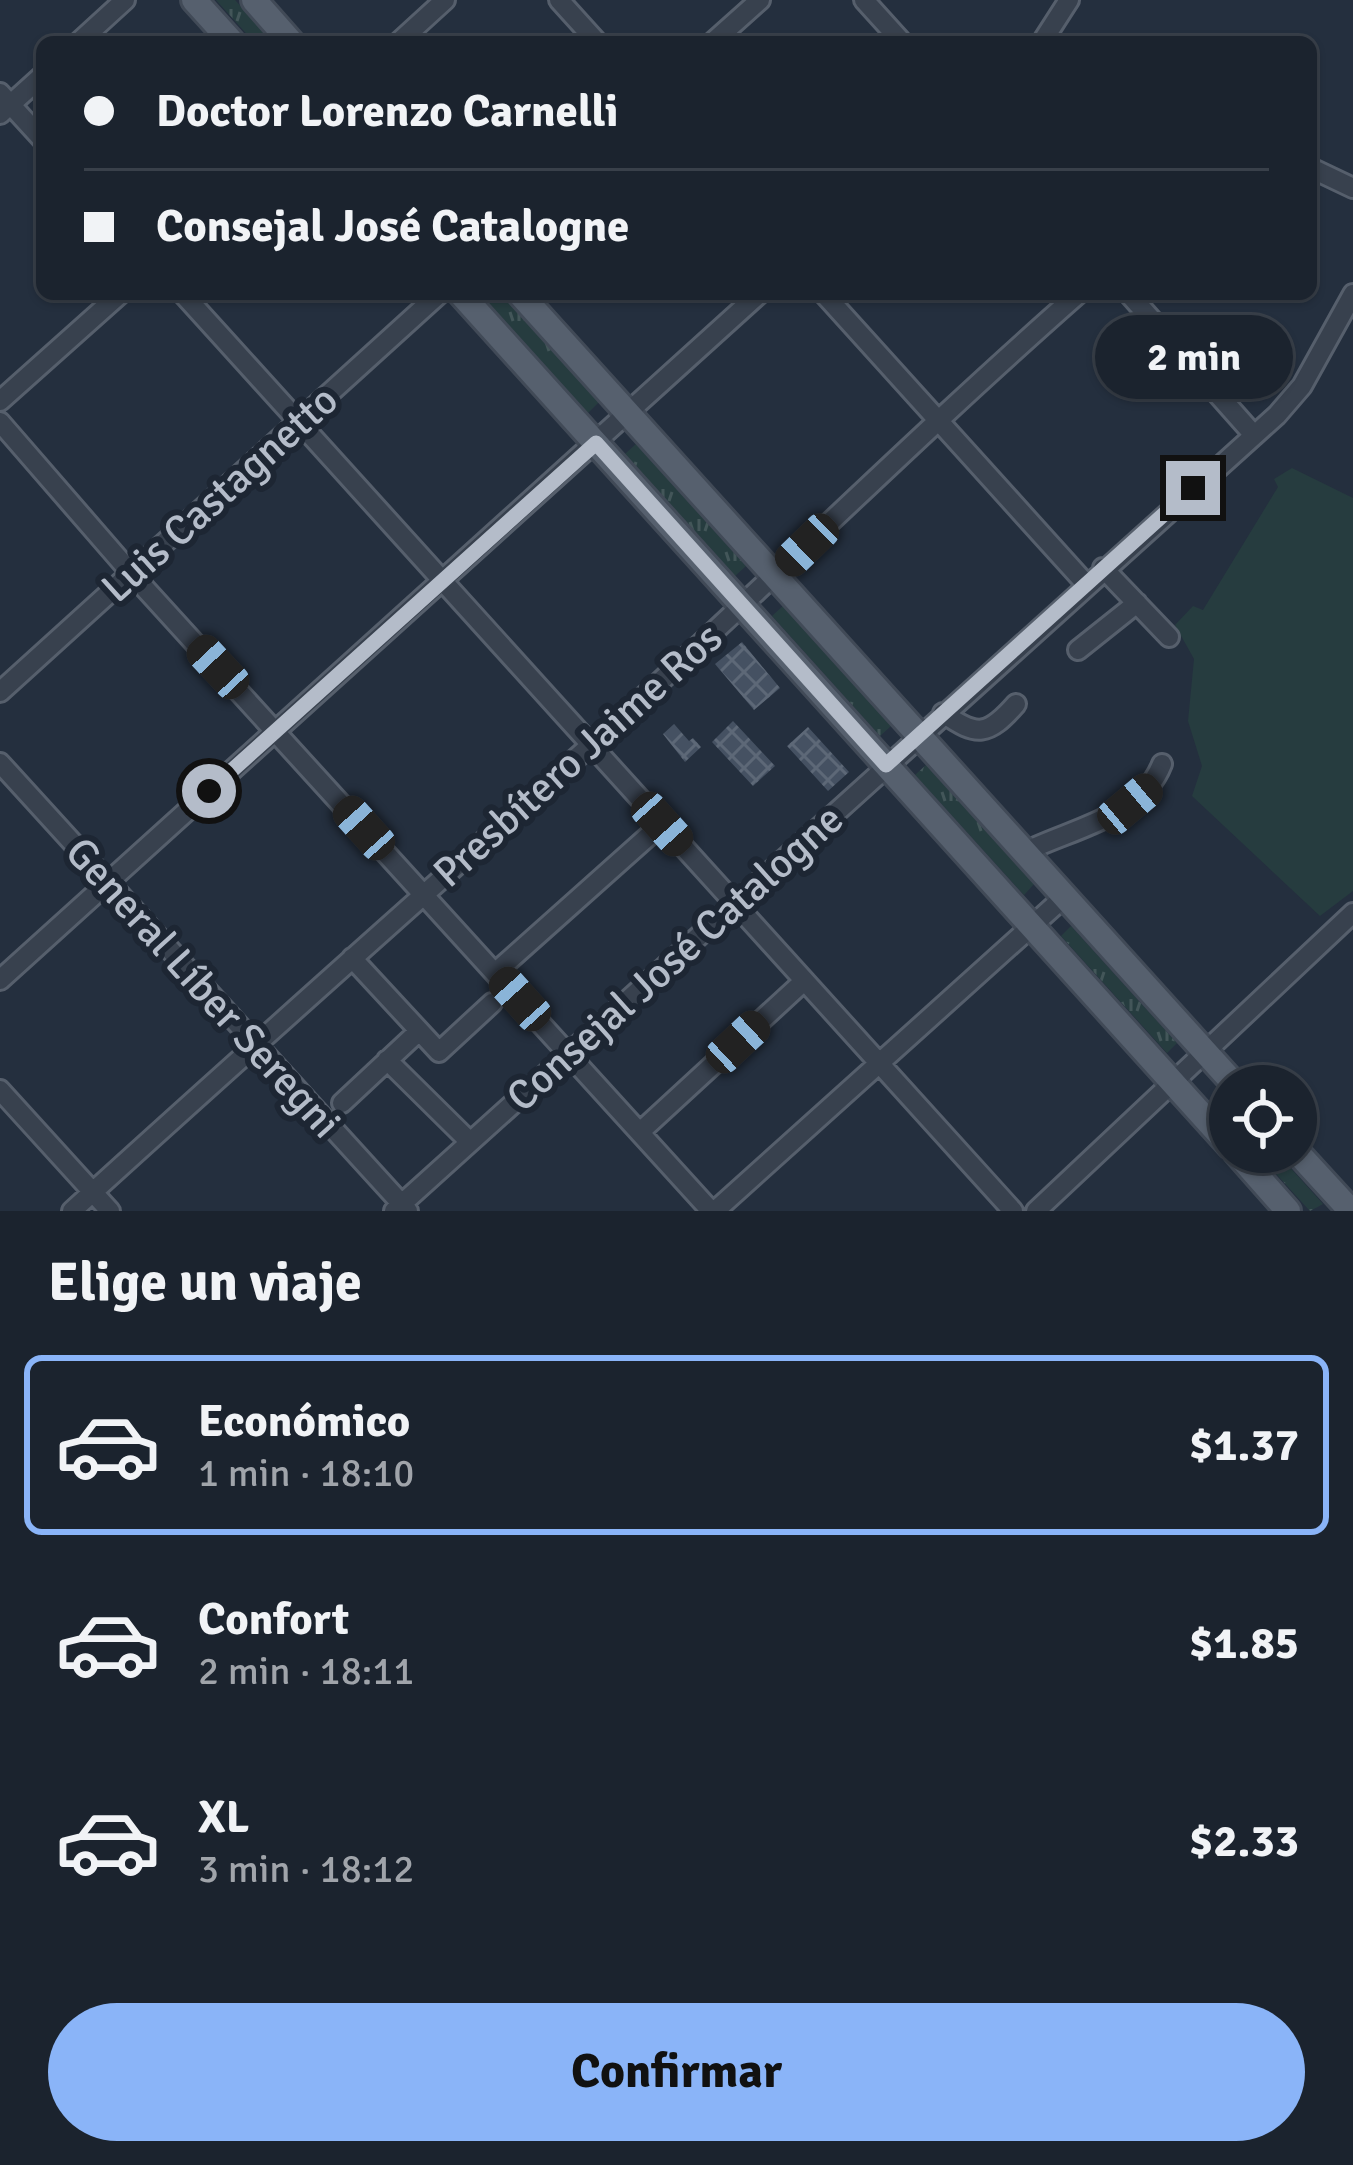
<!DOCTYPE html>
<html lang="es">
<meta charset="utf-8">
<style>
:root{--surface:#1b232e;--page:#242b36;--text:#f1f3f6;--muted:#a0a4aa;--line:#39404a;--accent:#8ab4f8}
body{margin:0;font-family:Signika,sans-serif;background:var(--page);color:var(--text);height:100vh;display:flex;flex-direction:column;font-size:45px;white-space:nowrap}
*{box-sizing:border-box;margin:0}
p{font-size:39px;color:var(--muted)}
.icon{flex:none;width:66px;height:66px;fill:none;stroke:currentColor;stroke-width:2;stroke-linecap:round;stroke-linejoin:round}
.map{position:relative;height:1211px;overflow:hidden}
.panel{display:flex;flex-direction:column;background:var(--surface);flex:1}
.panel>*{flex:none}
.hud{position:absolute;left:36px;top:36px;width:1281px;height:264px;border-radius:18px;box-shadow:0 3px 9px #0004,0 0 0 3px var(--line);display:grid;align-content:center;height:264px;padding:0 48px;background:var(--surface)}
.buttons{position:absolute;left:1209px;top:1065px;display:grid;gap:24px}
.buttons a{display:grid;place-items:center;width:108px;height:108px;border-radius:50%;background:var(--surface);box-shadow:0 3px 9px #0004,0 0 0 3px var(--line);font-size:60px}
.end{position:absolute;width:54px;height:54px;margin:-27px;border:15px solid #b4bcc9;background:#111;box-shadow:0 0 0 6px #111}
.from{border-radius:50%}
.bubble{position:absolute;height:84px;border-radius:42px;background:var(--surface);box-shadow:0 3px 9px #0004,0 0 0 3px var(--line);font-size:39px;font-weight:700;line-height:84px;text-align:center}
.car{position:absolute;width:36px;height:72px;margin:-36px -18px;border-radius:15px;box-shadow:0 0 9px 3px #0007;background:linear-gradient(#222 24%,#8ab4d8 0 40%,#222 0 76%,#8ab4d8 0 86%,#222 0)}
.hud b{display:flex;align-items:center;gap:42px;height:114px;font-size:45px}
.hud b+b{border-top:3px solid var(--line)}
.hud i{width:30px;height:30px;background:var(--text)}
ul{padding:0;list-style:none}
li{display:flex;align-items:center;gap:36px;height:180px;margin:0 24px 18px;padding:0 24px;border:6px solid transparent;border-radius:18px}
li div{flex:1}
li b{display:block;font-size:45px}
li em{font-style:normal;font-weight:700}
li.current{border-color:var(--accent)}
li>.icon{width:108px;height:108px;stroke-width:1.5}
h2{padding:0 48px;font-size:54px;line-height:144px}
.primary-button{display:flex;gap:24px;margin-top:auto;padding:24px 48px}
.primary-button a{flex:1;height:138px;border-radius:72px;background:var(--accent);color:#111;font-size:48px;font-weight:700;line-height:138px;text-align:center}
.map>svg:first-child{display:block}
.grass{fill:url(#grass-tufts)}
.pitch{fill:#263c3f}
.building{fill:url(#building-cross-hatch)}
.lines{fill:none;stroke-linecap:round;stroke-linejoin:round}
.minor-casing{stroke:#565f6c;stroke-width:24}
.major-casing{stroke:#414a57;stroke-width:30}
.minor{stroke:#38414e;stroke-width:18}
.major{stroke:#56606e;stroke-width:24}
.route{stroke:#b4bcc9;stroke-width:15}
.labels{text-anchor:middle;stroke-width:12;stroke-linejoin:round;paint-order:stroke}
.street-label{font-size:42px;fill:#b4bcc9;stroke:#1d2633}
</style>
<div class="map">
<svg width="1353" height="1211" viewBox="0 0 1353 1211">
<defs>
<pattern id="grass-tufts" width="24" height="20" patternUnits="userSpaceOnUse" patternTransform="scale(3)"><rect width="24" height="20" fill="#263c3f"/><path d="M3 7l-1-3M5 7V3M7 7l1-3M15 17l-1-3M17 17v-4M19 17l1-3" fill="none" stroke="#435659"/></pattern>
<pattern id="building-cross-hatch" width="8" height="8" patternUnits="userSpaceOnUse" patternTransform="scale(3)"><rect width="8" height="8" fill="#455162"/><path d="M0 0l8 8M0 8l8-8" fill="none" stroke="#5d6877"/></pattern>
</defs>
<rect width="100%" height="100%" fill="#242f3e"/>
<!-- grass -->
<path class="grass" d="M216 0H235L273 42H254Z
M480 294H501L599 402 588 413Z
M636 444 746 566 735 576 625 454Z
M783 606 891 726 880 736 772 616Z
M926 765 1034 884 1024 895 915 775Z
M1071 926 1177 1043 1167 1053 1061 936Z
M1256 1152H1276L1323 1204 1310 1211Z"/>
<!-- pitch -->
<path class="pitch" d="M1292 468 1353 498V891L1320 916 1192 796 1202 766 1188 721 1194 659 1175 625 1193 606 1203 610 1278 487 1274 479Z"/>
<!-- building -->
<path class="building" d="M742 642 780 688 754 710 715 664Z
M733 721 775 766 753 786 712 742Z
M674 724 689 741 693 738 701 747 685 762 663 734Z
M808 727 849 772 828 791 787 746Z"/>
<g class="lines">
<defs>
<path id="minor" d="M559 0 597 42
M864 0 902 42
M79 42 125 0
M399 42 445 0
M713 42 760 0
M1042 42 1069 0
M0 93 42 139
M0 114 42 76
M1311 168 1353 188
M183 294 1013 1211
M824 294 1086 584
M1129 294 1253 434
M0 401 120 294
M0 422 131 573 711 1211
M1103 568 1169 637
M1078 650 1137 603
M0 692 439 294
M943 713C977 737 988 736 1016 704
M0 763 408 1211
M1023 853C1069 829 1141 818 1162 764
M352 958 439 1052 492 1003
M496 972 662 824
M0 980 759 294
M387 1060 469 1141
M0 1090 110 1211
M342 1103 418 1032
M640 1132 803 982
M72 1211C244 1054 419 900 592 744 756 596 912 440 1078 294
M394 1211 1277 415 1302 386 1353 294
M715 1211 1063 898
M1036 1211 1353 913"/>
<path id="major" d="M194 0 232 42
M254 0 291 42
M461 294 1230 1146
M520 294 1236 1086
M1296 1151 1351 1211
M1236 1152 1288 1211"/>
</defs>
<!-- minor casing -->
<use href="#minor" class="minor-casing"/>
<!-- major casing -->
<use href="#major" class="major-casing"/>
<!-- minor -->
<use href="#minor" class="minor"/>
<!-- major -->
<use href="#major" class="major"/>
</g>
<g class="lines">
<!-- route -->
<path class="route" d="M209 791 596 443 886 765 1193 488"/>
</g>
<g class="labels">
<!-- street labels -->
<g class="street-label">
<text transform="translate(219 493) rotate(-42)" y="15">Luis Castagnetto</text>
<text transform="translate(577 754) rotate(-42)" y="15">Presbítero Jaime Ros</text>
<text transform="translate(674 957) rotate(-42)" y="15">Consejal José Catalogne</text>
<text transform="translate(204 987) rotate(48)" y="15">General Líber Seregni</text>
</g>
</g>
</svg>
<div class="buttons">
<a><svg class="icon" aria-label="locate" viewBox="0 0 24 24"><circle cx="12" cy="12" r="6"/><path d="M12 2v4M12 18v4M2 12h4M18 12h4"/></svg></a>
</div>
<i class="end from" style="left:209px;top:791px"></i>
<i class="end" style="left:1193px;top:488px"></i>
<div class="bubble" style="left:1095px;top:315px;width:198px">2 min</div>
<i class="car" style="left:807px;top:545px;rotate:226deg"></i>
<i class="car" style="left:218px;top:667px;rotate:317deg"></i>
<i class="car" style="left:1130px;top:804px;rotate:50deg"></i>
<i class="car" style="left:662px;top:824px;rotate:138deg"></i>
<i class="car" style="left:364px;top:828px;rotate:318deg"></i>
<i class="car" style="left:520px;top:999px;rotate:318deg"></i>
<i class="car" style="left:738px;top:1042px;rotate:47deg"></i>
<div class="hud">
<b><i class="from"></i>Doctor Lorenzo Carnelli</b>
<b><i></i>Consejal José Catalogne</b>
</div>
</div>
<section class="panel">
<h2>Elige un viaje</h2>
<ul>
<li class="current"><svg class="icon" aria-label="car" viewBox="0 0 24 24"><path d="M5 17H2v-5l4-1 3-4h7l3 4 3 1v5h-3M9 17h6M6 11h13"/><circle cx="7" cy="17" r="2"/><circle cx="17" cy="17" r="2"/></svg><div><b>Económico</b><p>1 min · 18:10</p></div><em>$1.37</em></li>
<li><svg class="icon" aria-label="car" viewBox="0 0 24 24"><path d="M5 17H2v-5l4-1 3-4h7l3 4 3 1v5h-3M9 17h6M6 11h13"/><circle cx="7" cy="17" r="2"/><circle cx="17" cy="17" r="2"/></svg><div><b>Confort</b><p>2 min · 18:11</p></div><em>$1.85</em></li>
<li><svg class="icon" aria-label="car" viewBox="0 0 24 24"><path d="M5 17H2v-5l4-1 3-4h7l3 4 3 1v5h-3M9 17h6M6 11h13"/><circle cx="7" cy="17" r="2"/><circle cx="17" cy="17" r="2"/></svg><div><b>XL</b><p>3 min · 18:12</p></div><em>$2.33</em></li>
</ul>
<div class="primary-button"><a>Confirmar</a></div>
</section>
